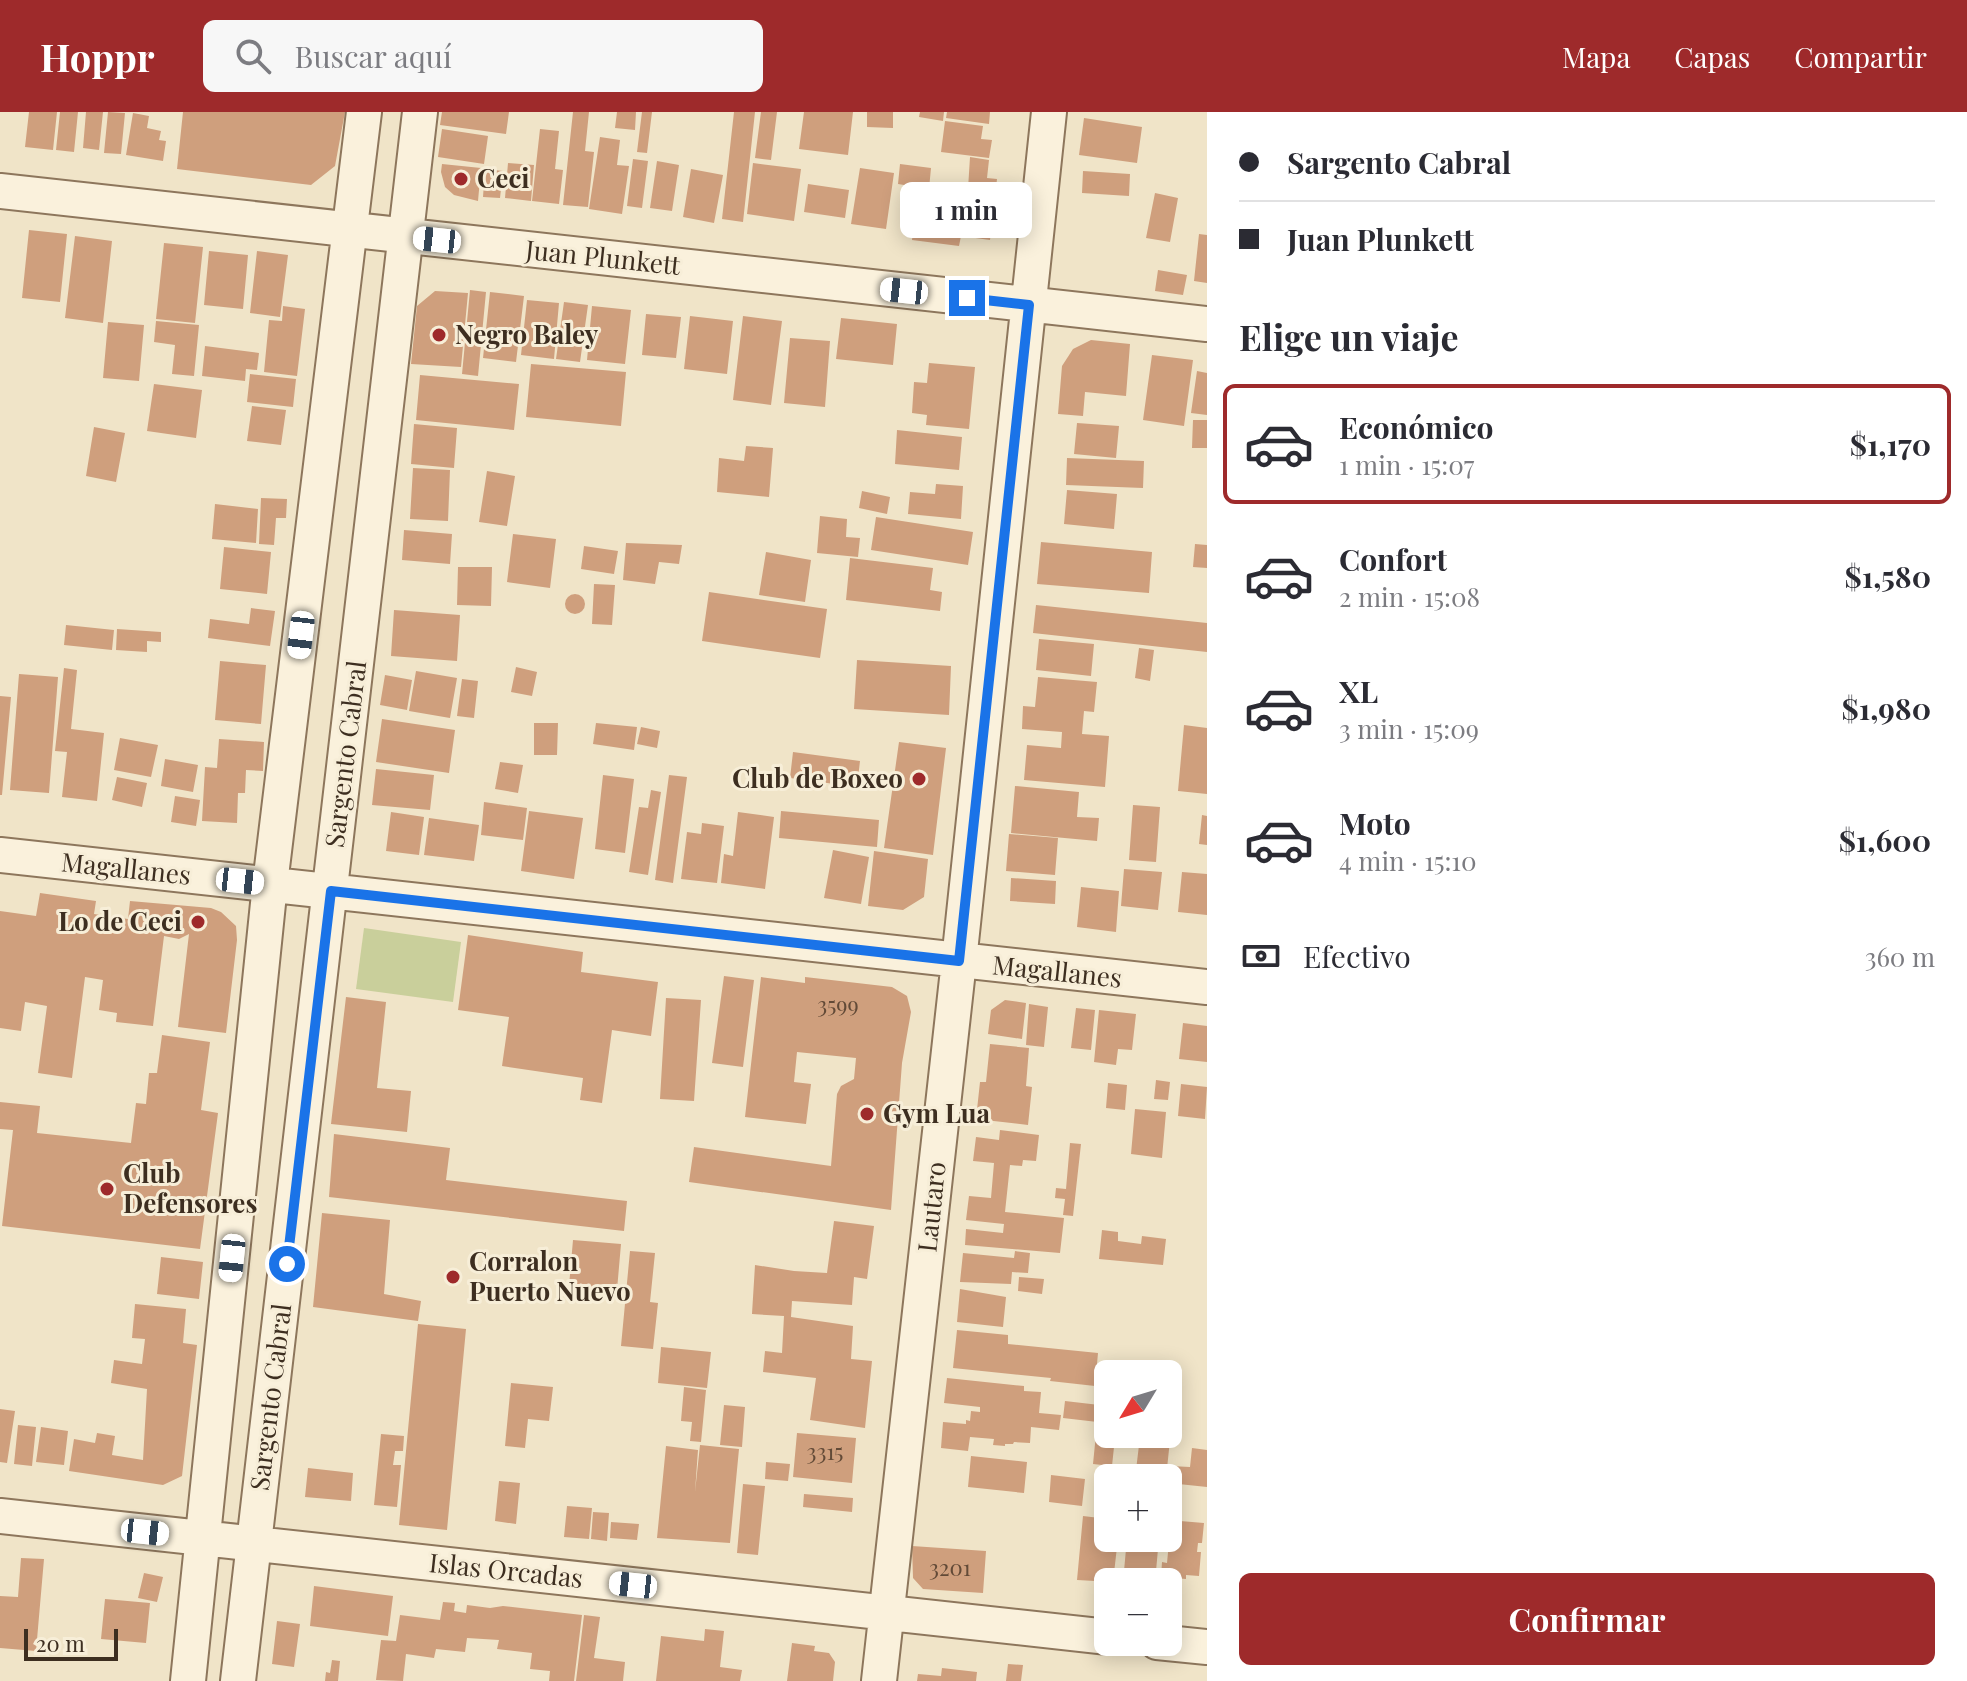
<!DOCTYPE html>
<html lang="es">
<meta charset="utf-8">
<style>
:root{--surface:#fff;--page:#f7f7f7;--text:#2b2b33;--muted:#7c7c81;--line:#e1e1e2;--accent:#9e2a2b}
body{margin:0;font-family:"Playfair Display",serif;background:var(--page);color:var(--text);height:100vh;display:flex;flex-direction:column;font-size:30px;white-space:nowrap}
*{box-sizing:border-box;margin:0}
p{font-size:26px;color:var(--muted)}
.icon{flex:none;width:44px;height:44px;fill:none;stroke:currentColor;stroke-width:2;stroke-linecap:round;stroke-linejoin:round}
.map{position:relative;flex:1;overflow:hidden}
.sheet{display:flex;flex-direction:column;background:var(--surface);width:760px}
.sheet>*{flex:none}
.hud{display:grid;align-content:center;height:176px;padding:0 32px;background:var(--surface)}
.needle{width:52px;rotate:232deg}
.tools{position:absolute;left:1094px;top:1248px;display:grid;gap:16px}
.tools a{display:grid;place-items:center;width:88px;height:88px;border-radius:12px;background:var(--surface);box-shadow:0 4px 20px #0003;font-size:40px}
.scale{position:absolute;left:24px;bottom:20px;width:94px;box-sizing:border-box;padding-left:8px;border:4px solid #3d2e20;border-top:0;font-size:22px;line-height:28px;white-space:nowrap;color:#3d2e20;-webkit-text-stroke:6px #f7eed8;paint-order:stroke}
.end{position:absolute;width:36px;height:36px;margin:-18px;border:10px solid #1a73e8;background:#fff;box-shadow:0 0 0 4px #fff}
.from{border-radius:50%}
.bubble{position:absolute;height:56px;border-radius:12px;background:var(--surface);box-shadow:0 4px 20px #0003;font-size:26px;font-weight:700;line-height:56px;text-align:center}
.car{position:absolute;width:24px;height:48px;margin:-24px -12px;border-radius:10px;box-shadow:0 0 6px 2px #0007;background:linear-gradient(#fff 24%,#345 0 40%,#fff 0 76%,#345 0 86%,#fff 0)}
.hud b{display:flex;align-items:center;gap:28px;height:76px;font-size:30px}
.hud b+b{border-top:2px solid var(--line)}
.hud i{width:20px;height:20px;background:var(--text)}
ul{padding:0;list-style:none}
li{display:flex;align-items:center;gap:24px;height:120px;margin:0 16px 12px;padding:0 16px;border:4px solid transparent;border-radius:12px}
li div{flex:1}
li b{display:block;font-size:30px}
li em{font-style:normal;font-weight:700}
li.current{border-color:var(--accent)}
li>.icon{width:72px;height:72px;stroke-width:1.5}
h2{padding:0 32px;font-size:36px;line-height:96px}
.pay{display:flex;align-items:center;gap:20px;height:88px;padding:0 32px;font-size:30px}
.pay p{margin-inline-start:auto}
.primary-button{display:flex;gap:16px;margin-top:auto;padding:16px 32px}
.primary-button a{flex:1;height:92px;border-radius:12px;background:var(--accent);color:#fff;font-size:32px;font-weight:700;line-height:92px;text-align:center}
header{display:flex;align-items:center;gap:48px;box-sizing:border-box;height:112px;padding:0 40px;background:var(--accent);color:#fff}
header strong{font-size:38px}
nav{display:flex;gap:44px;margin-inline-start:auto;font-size:28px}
.search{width:560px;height:72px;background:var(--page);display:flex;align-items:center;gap:20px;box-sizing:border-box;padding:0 28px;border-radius:12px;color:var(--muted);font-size:30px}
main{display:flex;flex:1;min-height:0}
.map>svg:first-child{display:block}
.green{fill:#c9cf9b}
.building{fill:#cf9f7d}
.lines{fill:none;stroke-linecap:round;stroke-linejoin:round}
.minor-casing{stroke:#8d765c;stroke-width:38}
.minor{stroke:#faf1dc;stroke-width:34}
.route{stroke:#1a73e8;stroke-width:10}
.poi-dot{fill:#9e2a2b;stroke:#f7eed8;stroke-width:3}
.labels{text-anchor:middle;stroke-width:6;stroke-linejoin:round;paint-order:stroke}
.number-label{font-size:22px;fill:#624a37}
.poi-label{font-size:26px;font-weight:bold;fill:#3d2e20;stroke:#f7eed8;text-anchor:start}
.street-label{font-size:26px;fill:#3d2e20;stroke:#f7eed8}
</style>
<header>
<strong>Hoppr</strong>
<div class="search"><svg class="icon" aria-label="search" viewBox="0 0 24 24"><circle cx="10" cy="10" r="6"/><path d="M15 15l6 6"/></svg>Buscar aquí</div>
<nav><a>Mapa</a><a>Capas</a><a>Compartir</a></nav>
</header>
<main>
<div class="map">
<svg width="1207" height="1569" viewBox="0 0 1207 1569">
<rect width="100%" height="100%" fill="#f0e4c8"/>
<!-- green -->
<path class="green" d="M364 816 461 830 453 890 356 877Z"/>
<!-- building -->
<path class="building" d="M29 0H57L53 38 25 35Z
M60 0H78L74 40 56 38Z
M86 0H103L99 38 83 36Z
M108 0 125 1 121 42 104 41Z
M183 0H345L335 54 311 73 177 57Z
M442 0H509L506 22 440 13Z
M573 0H589L585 39 594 40 588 95 563 93Z
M617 0H636L635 18 615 16Z
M642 0H652L647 41 637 40Z
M734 0H755L743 110 722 107Z
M761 0H777L771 48 755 46Z
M804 0H853L848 43 799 37Z
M867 0H893V16L867 15Z
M920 0H944L943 9 919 5Z
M947 0H990L989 12 946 6Z
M133 1 149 4 147 16 161 19 159 28 166 29 163 49 126 43Z
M1084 6 1142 15 1137 51 1079 43Z
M945 9 983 14 981 27 992 28 989 46 941 40Z
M442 17 488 24 484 52 438 45Z
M540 17 559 19 555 57 563 58 559 92 532 89Z
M600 25 620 28 617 53 629 54 622 102 589 97Z
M970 45 989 48 987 66 997 67 990 128 961 124 959 134 912 128 916 97 912 96 913 85 930 87 931 77 940 79 941 73 968 77Z
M633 47 648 49 642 96 627 94Z
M657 49 679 53 672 99 650 96Z
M508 51 534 53 531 89 505 86Z
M753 51 801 57 794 109 747 102Z
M442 52 481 56 478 89 454 83 445 75 441 60Z
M900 52 931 56 929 77 898 72Z
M860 56 894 61 886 117 851 112Z
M485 57 503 59 500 86 483 85Z
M691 57 723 63 714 111 683 105Z
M1083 59 1130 62 1129 84 1082 81Z
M808 72 849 78 845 106 804 100Z
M1155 81 1178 86 1170 130 1146 126Z
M29 118 67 122 60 190 22 186Z
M1199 122 1207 123V171L1194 169Z
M75 124 112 129 103 211 65 206Z
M164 131 203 135 195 211 156 207Z
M209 139 248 143 243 197 204 193Z
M257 139 288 143 280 205 250 201Z
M1158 158 1187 163 1183 183 1155 179Z
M470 178 486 180 478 264 462 262Z
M435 179 468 181 461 255 411 252 417 194Z
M490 180 524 184 516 250 483 246Z
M527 188 559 191 554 247 521 243Z
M564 190 588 193 580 250 556 247Z
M283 194 305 197 297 264 264 260 269 208 282 209Z
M592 194 631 198 625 252 587 248Z
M646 202 681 205 676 246 642 243Z
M690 204 733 209 727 262 684 257Z
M743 204 782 209 771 293 733 288Z
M841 206 897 212 893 253 836 247Z
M156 209 199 213 194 264 172 262 175 233 154 230Z
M108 210 144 213 139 269 103 266Z
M790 226 830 229 825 295 784 291Z
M1091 228 1130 232 1126 284 1085 280 1083 304 1058 302 1062 254 1073 237Z
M205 234 259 241 257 258 246 257 245 269 202 264Z
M1152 243 1193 248 1184 314 1143 308Z
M929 251 975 255 969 317 926 313 927 303 912 301 914 270 927 271Z
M531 252 626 260 621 314 526 305Z
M1197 259 1207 261V303L1191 301Z
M250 262 296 267 293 295 247 290Z
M420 263 519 272 514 318 416 308Z
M154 272 202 278 196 326 147 319Z
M252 294 286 298 281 333 247 329Z
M1193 308H1207V336H1192Z
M1077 311 1119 314 1116 346 1074 342Z
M414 312 457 316 454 356 411 352Z
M94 315 125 321 116 370 86 364Z
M897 318 962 325 959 358 895 352Z
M746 334 773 336 769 385 717 380 719 346 744 349Z
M1067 346 1144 349 1143 376 1066 373Z
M413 356 450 358 448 409 410 407Z
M487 359 515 364 507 414 479 410Z
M936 372 963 374 961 407 908 402 910 380 935 382Z
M1067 378 1117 382 1114 417 1064 412Z
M862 379 890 385 887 402 859 396Z
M261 386 287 387 286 406H276L274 433 259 432Z
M215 392 258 397 256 431 212 427Z
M820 404 847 407 846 425 860 426 858 445 817 441Z
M876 405 973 420 968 453 871 438Z
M404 418 452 422 450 452 402 448Z
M513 422 556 427 550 476 507 470Z
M1041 430 1152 440 1149 481 1037 472Z
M626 431 682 433 679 452 659 450 655 472 623 468Z
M1195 432 1207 433V456L1193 455Z
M584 434 618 439 614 462 581 457Z
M224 435 271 440 267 482 220 477Z
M766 440 811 448 805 490 759 483Z
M850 446 933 456 930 478 942 480 940 499 846 488Z
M458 455H492L491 494 457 493Z
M594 472 615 473 612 513 592 512Z
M709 480 827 497 820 546 702 529Z
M565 492a10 10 0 1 1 20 0a10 10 0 1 1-20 0Z
M1036 493 1207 511V540L1033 521Z
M251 496 275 499 270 534 208 526 210 507 249 512Z
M394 498 460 503 457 549 391 544Z
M66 513 114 518 112 538 64 533Z
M117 517 161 520V530L147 529V540L116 538Z
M1039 527 1094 532 1091 564 1036 558Z
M1139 536 1154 538 1150 569 1135 566Z
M857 548 951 554 949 603 854 597Z
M220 549 266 553 261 612 215 608Z
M516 555 537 560 532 584 511 580Z
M64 556 77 558 71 617 104 621 97 689 62 685 67 640 55 639Z
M416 559 457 566 450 606 409 599Z
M19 562 58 565 49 681 10 678Z
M385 563 412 568 407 598 380 593Z
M1038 565 1097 570 1094 600 1084 599 1082 622 1109 624 1105 675 1024 668 1027 633 1061 636 1062 620 1022 617 1023 594 1035 595Z
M462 567 478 569 474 606 457 604Z
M0 584 11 585 2 683H0Z
M382 607 455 618 449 661 376 650Z
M534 611H558L557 643H534Z
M596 611 637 615 634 638 593 632Z
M1184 613 1207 616V682L1178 679Z
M641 615 660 619 657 636 637 632Z
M120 626 158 633 151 665 114 658Z
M219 627 264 630 263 659 246 658 245 681H238L237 711 202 709 205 655 217 656Z
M899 630 946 636 933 743 884 736Z
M793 640 860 649 857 675 790 666Z
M165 647 198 653 193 680 161 674Z
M500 650 523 653 518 681 495 677Z
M376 657 434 663 430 698 372 693Z
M603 663 634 667 625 741 595 737Z
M669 663 687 665 673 771 655 768Z
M117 665 147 671 142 695 112 688Z
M1015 674 1079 680 1077 705 1099 706 1097 729 1011 721Z
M651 678 661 680 648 763 629 760 639 695 648 696Z
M175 684 200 688 196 714 171 710Z
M484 690 527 696 523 728 481 723Z
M1133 693 1160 695 1156 750 1129 748Z
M529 699 583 706 574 767 521 759Z
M781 699 879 708 877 735 779 726Z
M391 700 424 705 419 743 386 739Z
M738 700 774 705 765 777 721 771 724 742 733 744Z
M1202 703 1207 704V733L1199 732Z
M429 706 479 713 474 749 424 743Z
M702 711 724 714 717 771 681 767 687 720 701 722Z
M1009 722 1058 726 1055 763 1006 759Z
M833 738 869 745 861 792 824 786Z
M874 739 928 747 924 785 903 798 868 794Z
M1124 757 1162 760 1158 798 1121 794Z
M1182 760 1207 762V803L1178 800Z
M1011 766 1056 769 1055 792 1010 789Z
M1081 775 1119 779 1116 820 1077 815Z
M40 781 96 789 94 802 128 807 130 789 211 796 221 800 236 814 237 828 226 921 178 915 189 822 179 827 164 824 153 914 116 910 117 901 99 898 103 868 85 865 72 966 38 961 47 894 25 890 21 919 0 916V799L36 804Z
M468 823 583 840 581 860 658 870 651 924 612 918 602 991 580 988 583 966 502 954 509 905 458 898Z
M724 864 754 868 743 955 712 951Z
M761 865 805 871V865L892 875 907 884 911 900 902 951 891 1098 689 1070 694 1035 831 1054 837 982 841 974 854 967 856 946 797 940 794 970 811 972 806 1012 745 1005Z
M346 885 386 890 377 976 411 979 407 1020 331 1012Z
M666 886 701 888 694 989 660 987Z
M1005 888 1026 891 1022 927 988 922 991 898Z
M1029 892 1048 895 1044 935 1026 933Z
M1076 896 1095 898 1091 938 1071 936Z
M1099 898 1136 902 1132 938 1118 937 1116 953 1094 950Z
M1183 911 1207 914V950L1179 947Z
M162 923 210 930 201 998 218 1001 200 1137 2 1114 13 1018 0 1017V990L40 994 37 1021 131 1031 136 991 146 992 149 961H157Z
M990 932 1029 936 1026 974 1032 975 1028 1013 976 1007 980 970H986Z
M1156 968 1170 970 1168 988 1154 987Z
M1108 971 1127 973 1125 998 1106 996Z
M1181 972 1207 975 1205 1007 1178 1004Z
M1135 997 1166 1000 1162 1046 1131 1042Z
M1000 1018 1039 1023 1036 1049 1023 1048 1022 1054 1010 1053 1005 1100 1064 1106 1060 1141 965 1133 966 1117 1003 1121 1004 1112 966 1108 969 1084 991 1086 994 1051 973 1049 976 1025 999 1028Z
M334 1022 450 1036 446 1068 627 1089 624 1119 329 1085Z
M1070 1031 1081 1032 1073 1104 1063 1103 1065 1087 1055 1086 1056 1076 1066 1077Z
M322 1101 390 1108 384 1182 421 1189 418 1209 313 1195Z
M834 1109 874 1114 867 1167 854 1165 852 1193 792 1189 791 1205 853 1214 851 1247 872 1249 865 1316 810 1308 816 1266 763 1260 765 1239 782 1241 784 1204 752 1202 755 1153 794 1159 827 1161Z
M1102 1118 1118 1120V1129L1141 1132 1142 1124 1166 1127 1163 1153 1099 1147Z
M573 1128 621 1132 617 1178 569 1174Z
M630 1139 655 1141 650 1190 658 1191 653 1237 621 1234Z
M1015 1139 1030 1141 1028 1161 1012 1160 1011 1172 960 1170 963 1141 1014 1146Z
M161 1145 203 1150 199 1187 157 1182Z
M1019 1165 1044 1167 1042 1182 1018 1179Z
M960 1177 1006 1185 1003 1215 957 1210Z
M135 1192 186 1197 183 1231 197 1233 182 1364 163 1373 69 1359 74 1327 95 1331 97 1321 115 1324 112 1343 143 1348 147 1277 111 1271 114 1248 142 1252 145 1227 132 1226Z
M418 1212 466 1217 447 1418 399 1413Z
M957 1218 1008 1223V1232L1098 1241 1095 1274 1050 1269 1051 1266 953 1256Z
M661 1235 711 1240 707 1276 658 1271Z
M947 1266 1024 1274V1279L1041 1280 1039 1301 1061 1303 1059 1318 1031 1315 1030 1331 1014 1330 1013 1332H1005V1334L993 1333 994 1327 970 1325 968 1339 941 1336 943 1310 966 1312V1308L970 1309 971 1299 980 1300V1295L944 1291Z
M511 1271 553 1275 549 1309 528 1307 525 1336 505 1334Z
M684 1275 706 1278 701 1330 690 1329 692 1310 681 1309Z
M1065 1289 1108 1294 1106 1311 1063 1306Z
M724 1293 745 1295 742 1335 720 1333Z
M0 1297 15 1299 7 1351 0 1350Z
M18 1313 36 1315 32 1354 14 1352Z
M41 1315 68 1319 64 1353 36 1350Z
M797 1321 856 1326 852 1371 793 1365Z
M381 1322 404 1324 403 1339H395L393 1353H401L397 1395 374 1393Z
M1096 1322 1107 1323 1106 1335H1114L1112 1354 1093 1352Z
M1140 1325 1170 1328 1166 1366H1123V1357L1136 1358Z
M700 1333 739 1337 730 1431 657 1426 666 1334 698 1338 695 1380Z
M1192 1336 1207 1338V1375L1169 1371 1170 1354 1190 1355Z
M971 1344 1027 1350 1024 1381 968 1375Z
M766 1350 790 1352 788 1369 765 1367Z
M308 1356 353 1361 351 1389 305 1385Z
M1051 1363 1085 1367 1082 1394 1049 1390Z
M499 1369 520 1371 516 1412 495 1409Z
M743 1372 765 1374 758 1443 737 1441Z
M804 1382 853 1386 852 1400 803 1395Z
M567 1394 592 1396 589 1427 564 1425Z
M593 1400 609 1401 607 1429 591 1427Z
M1083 1404 1108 1407V1426H1118L1113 1470 1077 1468Z
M1168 1407 1171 1408V1412L1179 1413 1180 1409 1204 1411 1202 1431H1198L1197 1440H1201L1199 1464 1186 1463V1467L1161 1465 1162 1450 1167 1451 1169 1430H1164V1426H1168Z
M611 1410 639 1412 637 1428 610 1426Z
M1127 1426H1159L1155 1470H1123Z
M912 1434 986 1439 983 1481 923 1477 913 1466Z
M21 1446 44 1447 36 1539 0 1536V1484L18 1485Z
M144 1461 163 1465 157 1490 138 1486Z
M314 1474 393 1484 388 1524 310 1514Z
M105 1487 150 1491 146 1531 101 1527Z
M443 1490 455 1491 454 1499 466 1501 467 1493 490 1496 503 1494 582 1503 574 1569H549L550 1559 530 1557 532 1541 497 1537 499 1528 467 1526 465 1540 436 1537 434 1546 406 1542 403 1569 376 1568 381 1528 396 1529 400 1503 440 1508Z
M584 1503 600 1505 594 1546 625 1550 623 1569H576Z
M277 1509 300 1512 294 1555 272 1552Z
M705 1517 724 1519 720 1555 742 1558 740 1569H656L661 1524 704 1529Z
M792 1531 815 1534 814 1539 829 1541 835 1550 833 1569H787Z
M332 1548 340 1549 338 1569H325L326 1560 330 1561Z
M1008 1552 1023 1553 1021 1569H1006Z
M942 1556 977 1560 976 1569H917L918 1562 941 1564Z"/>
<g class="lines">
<defs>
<path id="minor" d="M0 79 1207 212
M0 743 1207 875
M0 1404 1108 1525
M1157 1530 1207 1535
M188 1569 270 772 364 0
M238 1569 420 0
M879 1569 959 849 1049 0"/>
</defs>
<!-- minor casing -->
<use href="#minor" class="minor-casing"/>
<!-- minor -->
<use href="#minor" class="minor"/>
</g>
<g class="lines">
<!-- route -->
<path class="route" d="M287 1152 331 779 959 849 1029 193 967 186"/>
</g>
<!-- markers -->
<g class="poi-dot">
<circle cx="461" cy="67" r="8"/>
<circle cx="439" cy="223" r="8"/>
<circle cx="919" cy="667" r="8"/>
<circle cx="198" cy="810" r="8"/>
<circle cx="867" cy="1002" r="8"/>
<circle cx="107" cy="1077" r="8"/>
<circle cx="453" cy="1165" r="8"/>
</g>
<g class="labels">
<!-- number labels -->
<g class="number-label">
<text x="838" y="901">3599</text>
<text x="825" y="1348">3315</text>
<text x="950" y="1464">3201</text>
</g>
<!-- poi labels -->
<g class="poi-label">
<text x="477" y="76">Ceci</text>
<text x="455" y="232">Negro Baley</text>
<text x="903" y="676" text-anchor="end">Club de Boxeo</text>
<text x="182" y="819" text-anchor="end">Lo de Ceci</text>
<text x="883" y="1011">Gym Lua</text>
<text x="123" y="1071">Club<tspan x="123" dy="30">Defensores</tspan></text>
<text x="469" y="1159">Corralon<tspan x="469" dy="30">Puerto Nuevo</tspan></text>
</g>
<!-- street labels -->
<g class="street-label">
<text transform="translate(603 146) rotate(6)" y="9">Juan Plunkett</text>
<text transform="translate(346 642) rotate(-83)" y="9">Sargento Cabral</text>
<text transform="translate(126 757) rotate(6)" y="9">Magallanes</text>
<text transform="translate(1057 860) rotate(6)" y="9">Magallanes</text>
<text transform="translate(932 1095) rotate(-84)" y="9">Lautaro</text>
<text transform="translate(271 1285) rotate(-83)" y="9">Sargento Cabral</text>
<text transform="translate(506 1459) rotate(6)" y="9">Islas Orcadas</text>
</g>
</g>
</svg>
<div class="tools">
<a><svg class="needle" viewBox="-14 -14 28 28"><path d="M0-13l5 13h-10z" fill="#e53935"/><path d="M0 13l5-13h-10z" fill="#7c7c81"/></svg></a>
<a>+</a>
<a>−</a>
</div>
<div class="scale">20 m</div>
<i class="end from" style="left:287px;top:1152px"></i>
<i class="end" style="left:967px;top:186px"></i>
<div class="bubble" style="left:900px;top:70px;width:132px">1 min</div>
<i class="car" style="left:437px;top:128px;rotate:276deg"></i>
<i class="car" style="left:904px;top:179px;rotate:276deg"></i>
<i class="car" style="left:301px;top:523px;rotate:187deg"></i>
<i class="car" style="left:240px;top:769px;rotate:96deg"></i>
<i class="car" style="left:232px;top:1146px;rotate:186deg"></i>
<i class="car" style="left:145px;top:1420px;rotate:96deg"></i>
<i class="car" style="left:633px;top:1473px;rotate:276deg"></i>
</div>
<section class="sheet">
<div class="hud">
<b><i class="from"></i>Sargento Cabral</b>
<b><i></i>Juan Plunkett</b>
</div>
<h2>Elige un viaje</h2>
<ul>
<li class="current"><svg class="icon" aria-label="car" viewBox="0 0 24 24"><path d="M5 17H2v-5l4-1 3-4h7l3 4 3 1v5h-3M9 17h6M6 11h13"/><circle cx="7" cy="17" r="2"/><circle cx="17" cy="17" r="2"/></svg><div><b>Económico</b><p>1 min · 15:07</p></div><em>$1,170</em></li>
<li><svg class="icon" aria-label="car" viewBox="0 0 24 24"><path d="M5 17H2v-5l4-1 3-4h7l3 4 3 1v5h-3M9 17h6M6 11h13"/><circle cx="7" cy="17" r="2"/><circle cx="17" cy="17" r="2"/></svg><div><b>Confort</b><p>2 min · 15:08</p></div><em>$1,580</em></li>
<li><svg class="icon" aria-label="car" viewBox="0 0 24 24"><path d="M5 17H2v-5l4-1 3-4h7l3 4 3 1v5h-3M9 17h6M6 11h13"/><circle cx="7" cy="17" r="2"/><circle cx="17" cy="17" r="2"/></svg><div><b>XL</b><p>3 min · 15:09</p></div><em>$1,980</em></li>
<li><svg class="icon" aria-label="car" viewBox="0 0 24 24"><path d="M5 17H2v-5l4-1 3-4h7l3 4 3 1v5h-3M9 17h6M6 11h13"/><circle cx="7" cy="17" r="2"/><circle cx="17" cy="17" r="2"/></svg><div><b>Moto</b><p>4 min · 15:10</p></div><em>$1,600</em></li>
</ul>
<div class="pay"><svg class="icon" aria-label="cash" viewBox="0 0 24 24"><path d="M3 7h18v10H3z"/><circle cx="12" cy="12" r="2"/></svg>Efectivo<p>360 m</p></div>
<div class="primary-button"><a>Confirmar</a></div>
</section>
</main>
